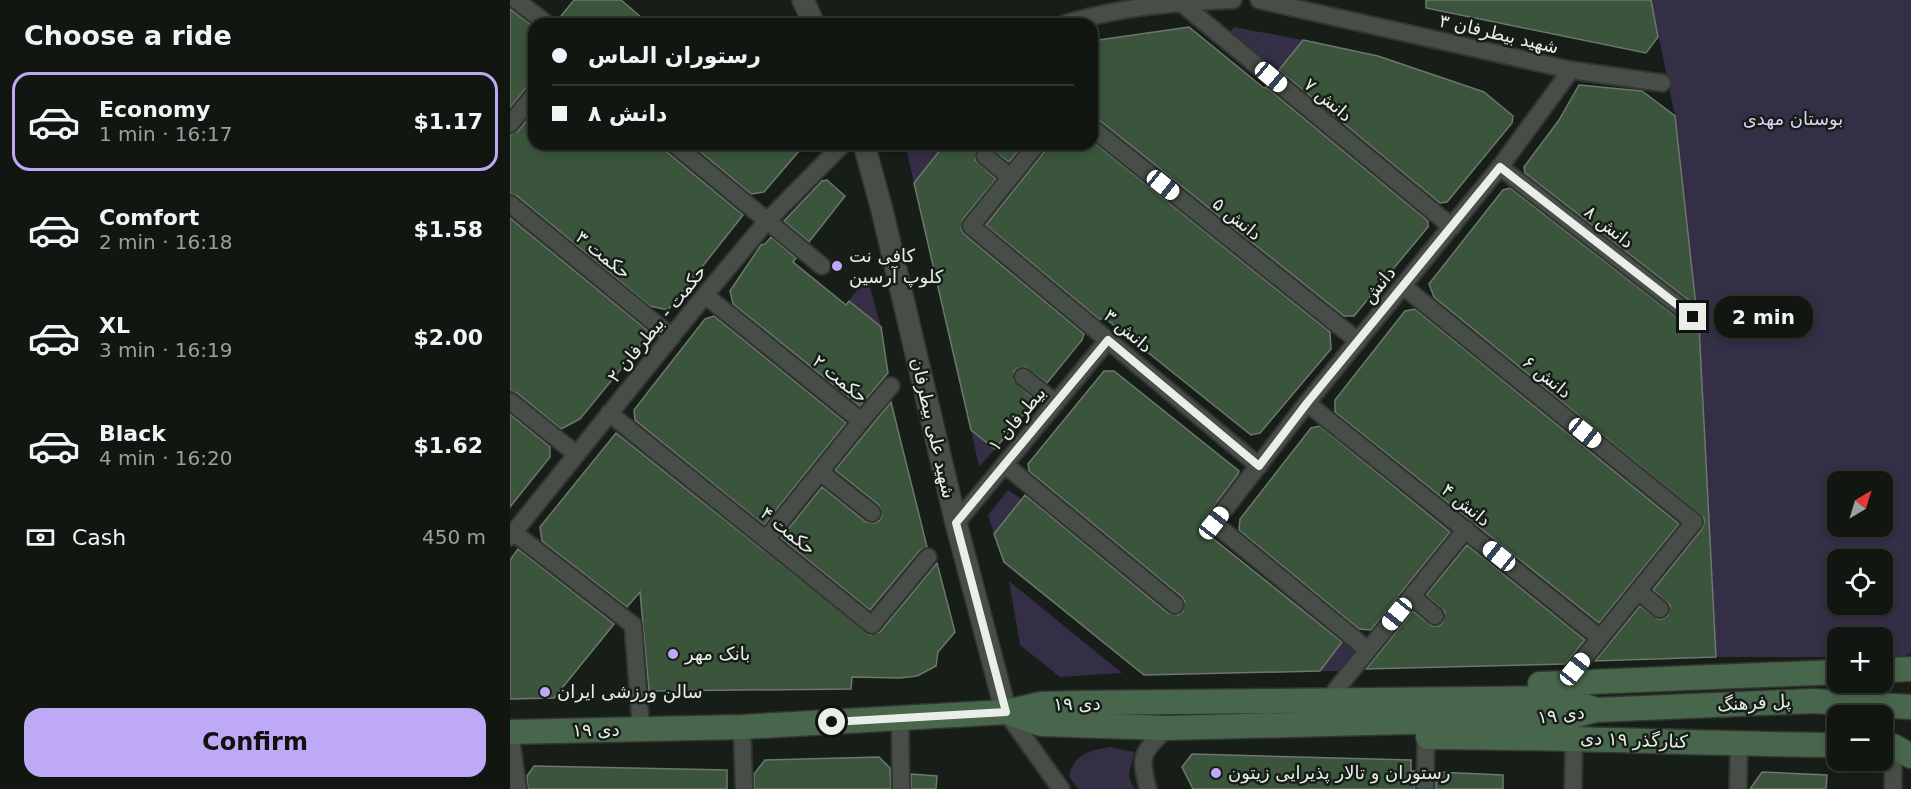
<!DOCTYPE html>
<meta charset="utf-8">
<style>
:root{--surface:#111611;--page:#1e231f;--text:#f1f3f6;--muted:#9c9f9f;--line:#303531;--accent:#bda9f5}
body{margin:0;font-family:"DejaVu Sans","Noto Naskh Arabic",sans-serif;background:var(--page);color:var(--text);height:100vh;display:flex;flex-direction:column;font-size:22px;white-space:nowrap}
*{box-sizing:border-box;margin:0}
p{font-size:20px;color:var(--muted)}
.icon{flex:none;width:33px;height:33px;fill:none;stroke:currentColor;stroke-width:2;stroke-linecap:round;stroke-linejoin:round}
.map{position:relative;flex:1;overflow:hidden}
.side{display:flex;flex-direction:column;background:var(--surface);width:510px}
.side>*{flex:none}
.guide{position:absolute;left:18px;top:18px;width:570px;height:132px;border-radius:18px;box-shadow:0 3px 9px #0003,0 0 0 2px var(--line);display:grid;align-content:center;height:132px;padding:0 24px;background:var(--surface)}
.needle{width:39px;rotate:38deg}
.controls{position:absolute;left:1317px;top:471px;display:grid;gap:12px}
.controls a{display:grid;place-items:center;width:66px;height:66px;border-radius:12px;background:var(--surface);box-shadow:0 3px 9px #0003,0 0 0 2px var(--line);font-size:30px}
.end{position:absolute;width:27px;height:27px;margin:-14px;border:8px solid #e9eee9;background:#111;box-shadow:0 0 0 3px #111}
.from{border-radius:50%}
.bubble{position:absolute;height:42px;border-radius:18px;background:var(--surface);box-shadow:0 3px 9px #0003,0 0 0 2px var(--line);font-size:20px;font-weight:700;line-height:42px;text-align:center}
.car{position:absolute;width:18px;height:36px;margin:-18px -9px;border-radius:8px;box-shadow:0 0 4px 2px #0007;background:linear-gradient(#fff 24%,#345 0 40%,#fff 0 76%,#345 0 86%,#fff 0)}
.guide b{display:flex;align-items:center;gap:21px;height:57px;font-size:22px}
.guide b+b{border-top:2px solid var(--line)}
.guide i{width:15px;height:15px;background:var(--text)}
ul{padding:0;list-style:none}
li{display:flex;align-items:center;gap:18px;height:99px;margin:0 12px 9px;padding:0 12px;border:3px solid transparent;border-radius:18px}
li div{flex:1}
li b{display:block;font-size:22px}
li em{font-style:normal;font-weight:700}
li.current{border-color:var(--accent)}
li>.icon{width:54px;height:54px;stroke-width:1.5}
h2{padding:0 24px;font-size:27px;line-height:72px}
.pay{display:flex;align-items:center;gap:15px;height:66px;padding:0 24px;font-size:22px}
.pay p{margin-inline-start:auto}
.button{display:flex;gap:12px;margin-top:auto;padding:12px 24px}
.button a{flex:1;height:69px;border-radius:18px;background:var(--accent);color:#111;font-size:24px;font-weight:700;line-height:69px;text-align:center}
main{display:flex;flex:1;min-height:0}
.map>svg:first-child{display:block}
.green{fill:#342e46;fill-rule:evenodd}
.building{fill:#3a553b;stroke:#6f766f;stroke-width:1.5}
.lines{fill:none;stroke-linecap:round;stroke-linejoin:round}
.minor-casing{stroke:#323532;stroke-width:20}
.tertiary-casing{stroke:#323532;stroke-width:24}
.secondary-casing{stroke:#323532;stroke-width:27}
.minor{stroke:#464e47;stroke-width:16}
.tertiary{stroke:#464e47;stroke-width:21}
.secondary{stroke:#48664b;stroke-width:24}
.route{stroke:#e9eee9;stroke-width:8}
.poi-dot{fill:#bda9f5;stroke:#171d17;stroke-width:2}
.labels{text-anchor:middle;stroke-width:5;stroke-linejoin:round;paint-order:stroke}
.street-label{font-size:18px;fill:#e9eee9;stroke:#171d17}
.park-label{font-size:18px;fill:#dcd4f8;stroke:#171d17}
.poi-label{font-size:18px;fill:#e9eee9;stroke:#171d17;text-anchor:start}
</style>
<main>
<section class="side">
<h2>Choose a ride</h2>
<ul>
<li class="current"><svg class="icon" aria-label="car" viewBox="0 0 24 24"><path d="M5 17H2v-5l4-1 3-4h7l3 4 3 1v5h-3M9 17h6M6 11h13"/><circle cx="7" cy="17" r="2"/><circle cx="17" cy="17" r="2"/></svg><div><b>Economy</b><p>1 min · 16:17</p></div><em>$1.17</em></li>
<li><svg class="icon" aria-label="car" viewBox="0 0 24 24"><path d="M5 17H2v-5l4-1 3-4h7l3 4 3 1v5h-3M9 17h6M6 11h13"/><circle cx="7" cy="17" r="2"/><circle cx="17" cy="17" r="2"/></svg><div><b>Comfort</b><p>2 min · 16:18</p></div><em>$1.58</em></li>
<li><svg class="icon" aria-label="car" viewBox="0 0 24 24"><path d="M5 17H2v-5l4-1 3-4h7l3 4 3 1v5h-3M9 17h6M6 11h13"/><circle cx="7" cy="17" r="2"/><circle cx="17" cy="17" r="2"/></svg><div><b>XL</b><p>3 min · 16:19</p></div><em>$2.00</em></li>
<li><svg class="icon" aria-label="car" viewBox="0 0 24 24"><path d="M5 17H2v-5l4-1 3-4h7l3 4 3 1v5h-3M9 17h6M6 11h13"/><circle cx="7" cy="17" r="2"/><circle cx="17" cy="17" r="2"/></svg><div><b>Black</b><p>4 min · 16:20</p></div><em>$1.62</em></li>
</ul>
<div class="pay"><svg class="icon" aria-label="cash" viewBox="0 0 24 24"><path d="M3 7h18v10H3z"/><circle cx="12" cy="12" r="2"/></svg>Cash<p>450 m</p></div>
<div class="button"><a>Confirm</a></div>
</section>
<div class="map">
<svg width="1401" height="789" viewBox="0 0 1401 789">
<rect width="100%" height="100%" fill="#171d17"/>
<!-- green -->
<path class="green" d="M1141 0H1401V653L1394 656H1373L1372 638H1328L1327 657H1206L1189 332 1165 116ZM1328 482H1372V526H1328ZM1328 560H1372V604H1328Z
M724 27 793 40 767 73 719 34Z
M395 144H435L404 183Z
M357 276 371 327 339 301Z
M461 430 485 449 469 467Z
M498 490 512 499 484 534 478 515Z
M499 581 612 673 550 677 510 645Z
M833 641 848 654 834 671H810Z
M600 747 624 752C623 768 613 772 625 789H568L559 776C564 754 580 750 600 747Z"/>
<!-- building -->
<path class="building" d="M64 0H111L139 24H47V21Z
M916 0H1141L1148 37 1136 53 916 8Z
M0 9 24 27V85L16 88 0 108Z
M679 27 754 88 756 87 918 221V227L844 316H834L589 120 582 118V41Z
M793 40 868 56 974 92 1003 116 1002 123 937 202 930 203 769 70Z
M1069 85 1132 91 1165 116 1186 306 1015 173 1014 167 1049 120Z
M24 111V144H154L157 152 233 215 158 310 140 306 7 196 0 194V134L8 131Z
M582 141 820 332 821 349 750 433 741 435 596 319H589L476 225 535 151 537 144H582Z
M181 144H295L254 192 241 194Z
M435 144H514L499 162 477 146H471L467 150 465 160 486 179 453 219 451 229 454 234 574 334 572 340 537 383 515 367 509 368 504 371V381L524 399 522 404 485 449 461 430 404 183Z
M317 180 335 196 299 242 274 221 312 181Z
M1000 188 1177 325 1182 327 1189 326 1206 657 1085 661 1130 606 1148 619H1153L1158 615 1160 605 1143 590 1192 529 1194 523V518L924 297 919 284 993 190Z
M0 218 137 330 138 336 70 419 51 429 7 393 0 391Z
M261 237 286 258 283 262 336 305 339 301 371 327 378 373 350 406 223 304 220 291 251 245 255 244Z
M905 309 1169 524 1089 623 825 412V400L895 311Z
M204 316 336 423 254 525 125 420 124 410 195 319Z
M594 371H604L729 471 728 474 696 517 690 528 832 642 810 671 634 675 494 562 484 534 515 495 658 613 668 615 673 611 675 602 672 597 519 471 518 464Z
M381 402 417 547 410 550 360 610 271 538 312 487 356 522 365 523 370 520 372 514 369 505 325 470Z
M0 414 40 447V457L0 507Z
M810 426 940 532 861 630 849 629 729 530 730 519 801 428Z
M106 433 360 635 370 632 427 563 445 632 428 652 426 666 407 676 390 678 342 677 341 689 139 691 130 592 117 607 32 541 30 527Z
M957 545 1075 640 1055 664 856 669 903 611 922 626H929L933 622 935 612 916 595Z
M8 549 104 624 44 698 0 699V560Z
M682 754 901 760V771H905V789H683L672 767Z
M369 757 380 768 381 789H244V774L255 760Z
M24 766 217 770V789H18L17 776Z
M926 772 993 775V789H926Z
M1252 772 1317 775 1316 789H1240Z
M401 774 427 776 426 789H401Z"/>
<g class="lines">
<defs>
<path id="minor" d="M6 0 37 24
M749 0 1061 70 1152 83
M670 2 942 227
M554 24C609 7 666 2 723 0
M0 124 24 95
M582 128 848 341
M164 144 312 266
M527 144 461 226 749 466
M475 156 500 177
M990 167 1183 317
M0 204 162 337
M893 286 1184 522 1053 684
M195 295 351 421 257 538
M513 377 546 403
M0 401 66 454
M797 403 1090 638
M99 413 362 625 418 557
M351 421 381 386
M495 465 665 605
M310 472 362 513
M446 523 598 340
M3 532 123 625 131 729
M0 537 195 295 257 221 333 144
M1128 591 1150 609
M902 596 925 616
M858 650 704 523 797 403 990 167 1061 70
M816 702 956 529
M496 712 551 789
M390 718 391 789
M232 727 234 789
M0 732 8 789
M1383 746V789
M638 789C629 753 632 754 657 728
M915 789 916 737
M1063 789 1064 738
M1228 789 1229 744"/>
<path id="tertiary" d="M293 0 304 24
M354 144 372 210 446 523 496 712"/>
<path id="secondary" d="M1372 670 1401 669
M1030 684 1328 672
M498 712 531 724 657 728 1056 718 1086 710 1302 701 1401 707
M0 732 232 727 496 712 531 704 567 703 1055 698 1086 710
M918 737C1054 737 1191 744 1328 745
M1372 746H1383L1401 756"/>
</defs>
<!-- minor casing -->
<use href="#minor" class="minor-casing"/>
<!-- tertiary casing -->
<use href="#tertiary" class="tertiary-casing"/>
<!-- secondary casing -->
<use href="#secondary" class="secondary-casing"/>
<!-- minor -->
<use href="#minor" class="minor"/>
<!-- tertiary -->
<use href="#tertiary" class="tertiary"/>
<!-- secondary -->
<use href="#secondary" class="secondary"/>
</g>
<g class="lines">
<!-- route -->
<path class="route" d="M322 722 496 712 446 523 598 340 749 466 797 403 990 167 1183 317"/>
</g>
<!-- markers -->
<g class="poi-dot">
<circle cx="327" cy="266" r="6"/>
<circle cx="163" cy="654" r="6"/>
<circle cx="35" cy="692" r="6"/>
<circle cx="706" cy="773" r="6"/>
</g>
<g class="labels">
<!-- street labels -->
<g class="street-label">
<text transform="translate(989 34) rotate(13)" y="6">شهید بیطرفان ۳</text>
<text transform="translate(818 100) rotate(40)" y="6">دانش ۷</text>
<text transform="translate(727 219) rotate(39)" y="6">دانش ۵</text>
<text transform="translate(1099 227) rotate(38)" y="6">دانش ۸</text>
<text transform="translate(93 255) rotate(39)" y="6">حکمت ۳</text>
<text transform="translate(869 285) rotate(-51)" y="6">دانش</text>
<text transform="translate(147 324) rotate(-51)" y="6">حکمت - بیطرفان ۲</text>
<text transform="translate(618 331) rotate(40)" y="6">دانش ۳</text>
<text transform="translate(1037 377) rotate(39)" y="6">۶ دانش</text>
<text transform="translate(330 379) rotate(39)" y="6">حکمت ۲</text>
<text transform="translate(507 419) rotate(-50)" y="6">بیطرفان ۱</text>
<text transform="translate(423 428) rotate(77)" y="6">شهید علی بیطرفان</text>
<text transform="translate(956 505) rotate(39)" y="6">دانش ۴</text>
<text transform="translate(278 531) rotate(39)" y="6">حکمت ۴</text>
<text transform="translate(1244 703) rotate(-3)" y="6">پل فرهنگ</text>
<text transform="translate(567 704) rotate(-1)" y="6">۱۹ دی</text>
<text transform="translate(1051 715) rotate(-7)" y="6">۱۹ دی</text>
<text transform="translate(86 730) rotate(-1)" y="6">۱۹ دی</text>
<text transform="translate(1124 740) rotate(2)" y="6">کنارگذر ۱۹ دی</text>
</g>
<!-- park labels -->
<g class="park-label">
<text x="1283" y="125">بوستان مهدی</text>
</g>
<!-- poi labels -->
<g class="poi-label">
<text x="339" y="262">کافی نت<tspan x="339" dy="21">کلوپ آرسین</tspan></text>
<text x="175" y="660">بانک مهر</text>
<text x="47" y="698">سالن ورزشی ایران</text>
<text x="718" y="779">رستوران و تالار پذیرایی زیتون</text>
</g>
</g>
</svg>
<div class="controls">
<a><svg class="needle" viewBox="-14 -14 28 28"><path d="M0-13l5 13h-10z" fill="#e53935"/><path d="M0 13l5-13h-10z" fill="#9c9f9f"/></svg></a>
<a><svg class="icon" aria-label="locate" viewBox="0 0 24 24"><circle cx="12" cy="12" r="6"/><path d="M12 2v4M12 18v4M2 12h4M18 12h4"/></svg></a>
<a>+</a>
<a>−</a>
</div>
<i class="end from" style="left:322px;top:722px"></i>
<i class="end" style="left:1183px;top:317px"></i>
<div class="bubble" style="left:1204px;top:296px;width:99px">2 min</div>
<i class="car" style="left:761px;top:77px;rotate:130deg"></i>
<i class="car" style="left:653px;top:185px;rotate:129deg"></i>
<i class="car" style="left:1075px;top:433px;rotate:129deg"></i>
<i class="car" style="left:704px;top:523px;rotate:38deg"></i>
<i class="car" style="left:989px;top:556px;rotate:309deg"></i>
<i class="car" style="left:887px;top:614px;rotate:219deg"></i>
<i class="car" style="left:1065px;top:669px;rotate:39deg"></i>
<div class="guide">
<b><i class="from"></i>رستوران الماس</b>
<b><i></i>دانش ۸</b>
</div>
</div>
</main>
